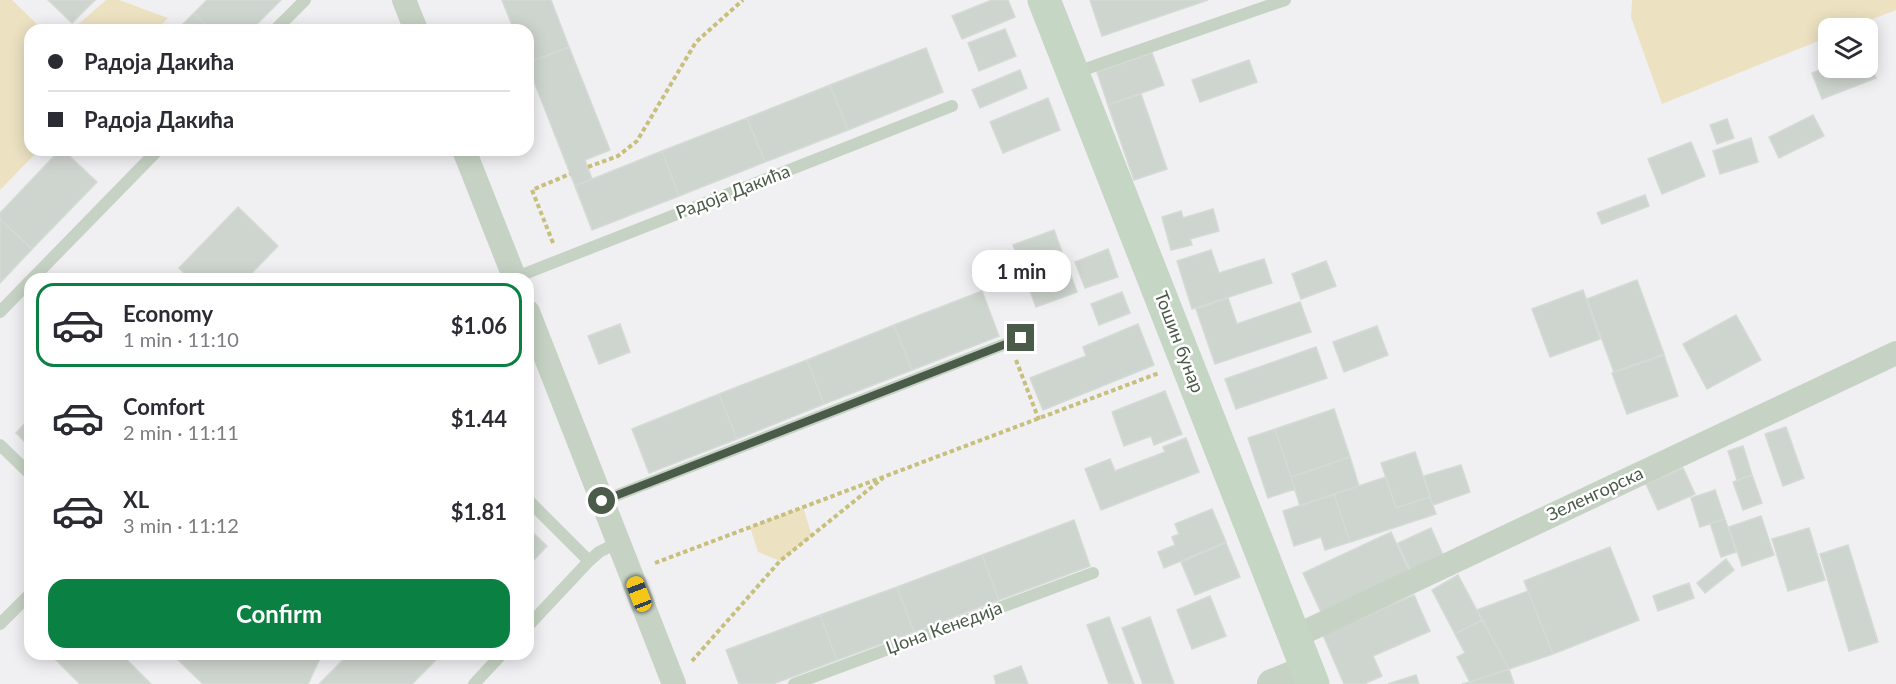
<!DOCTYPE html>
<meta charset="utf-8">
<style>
:root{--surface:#fff;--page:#f2f2f3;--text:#2b2b33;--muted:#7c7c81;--line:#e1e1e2;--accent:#0b8043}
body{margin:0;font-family:Lato,sans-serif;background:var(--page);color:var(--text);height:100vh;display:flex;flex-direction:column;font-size:22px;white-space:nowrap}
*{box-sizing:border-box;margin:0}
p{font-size:20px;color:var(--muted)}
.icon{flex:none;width:33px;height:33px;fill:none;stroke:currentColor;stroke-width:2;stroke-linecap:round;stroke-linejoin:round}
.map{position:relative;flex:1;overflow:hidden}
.details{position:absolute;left:24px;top:273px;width:510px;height:387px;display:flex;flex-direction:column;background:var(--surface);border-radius:18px;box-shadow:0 3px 15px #0003}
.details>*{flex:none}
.hud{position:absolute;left:24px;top:24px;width:510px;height:132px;border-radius:18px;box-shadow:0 3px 15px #0003;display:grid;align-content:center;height:132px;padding:0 24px;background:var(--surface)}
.buttons{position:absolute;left:1818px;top:18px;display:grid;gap:12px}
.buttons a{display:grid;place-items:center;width:60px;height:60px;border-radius:12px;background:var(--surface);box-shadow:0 3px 15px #0003;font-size:30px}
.end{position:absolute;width:27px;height:27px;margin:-14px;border:8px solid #4b5b49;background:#fff;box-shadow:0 0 0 3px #fff}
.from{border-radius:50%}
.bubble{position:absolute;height:42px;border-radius:18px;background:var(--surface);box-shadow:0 3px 15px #0003;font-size:20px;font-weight:700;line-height:42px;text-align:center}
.car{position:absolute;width:18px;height:36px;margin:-18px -9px;border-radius:8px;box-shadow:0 0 4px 2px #0007;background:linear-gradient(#f5c518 24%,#345 0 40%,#f5c518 0 76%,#345 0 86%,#f5c518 0)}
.hud b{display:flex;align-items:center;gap:21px;height:57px;font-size:22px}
.hud b+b{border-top:2px solid var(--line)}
.hud i{width:15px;height:15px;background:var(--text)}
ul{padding:10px 0 0;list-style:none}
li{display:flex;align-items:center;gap:18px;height:84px;margin:0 12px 9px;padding:0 12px;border:3px solid transparent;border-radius:18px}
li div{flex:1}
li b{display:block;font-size:22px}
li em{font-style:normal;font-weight:700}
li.selected{border-color:var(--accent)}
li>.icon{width:54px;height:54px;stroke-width:1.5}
.action{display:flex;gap:12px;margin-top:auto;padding:12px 24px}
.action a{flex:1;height:69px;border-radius:18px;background:var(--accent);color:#fff;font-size:24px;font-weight:700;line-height:69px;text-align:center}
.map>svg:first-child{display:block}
.green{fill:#ece2c2}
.building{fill:#ced4ce;stroke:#d4dad5;stroke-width:1.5}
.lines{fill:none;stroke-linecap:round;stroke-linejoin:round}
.path{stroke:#c7bf7c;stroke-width:4;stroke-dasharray:4.5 3;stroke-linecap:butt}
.service{stroke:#c6d3c4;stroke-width:12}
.minor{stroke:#c6d3c4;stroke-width:24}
.tertiary{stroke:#c6d3c4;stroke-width:30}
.secondary{stroke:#c5d6c4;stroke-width:33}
.route{stroke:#4b5b49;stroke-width:8}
.labels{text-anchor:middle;stroke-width:5;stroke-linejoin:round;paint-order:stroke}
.street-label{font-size:18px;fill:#4b5b49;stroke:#fff}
</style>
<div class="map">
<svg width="1896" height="684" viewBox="0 0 1896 684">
<rect width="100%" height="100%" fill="#f0eff2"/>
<!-- green -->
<path class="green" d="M0 0H12L43 30H30V150H39L0 190Z
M106 0H119L168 18 156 30H72Z
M1632 0H1896V10L1849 28H1828V37L1662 104 1631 17Z
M803 507 812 536 780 561 758 552 750 527Z"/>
<!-- building -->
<path class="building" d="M48 0H95L72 23Z
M207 0H281L251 30H211L194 13Z
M502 0H551L569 47 528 63V30H514Z
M992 0H1008L1015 17 962 39 952 16Z
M1090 0H1208L1102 36Z
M194 13 211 30H177Z
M1005 29 1016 56 979 71 968 43Z
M569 47 610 150 585 160 592 179 575 186 528 66V63Z
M926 48 943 92 848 130 830 85Z
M1152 53 1164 85 1108 105 1097 72Z
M1868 56 1876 78 1822 99 1812 73 1828 67 1868 68Z
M1249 60 1257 82 1200 102 1192 80Z
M1020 70 1027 88 980 108 972 90Z
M830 85 848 130 765 162 747 118Z
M1141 94 1167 169 1134 180 1108 105Z
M1048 98 1060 130 1003 153 990 122Z
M1813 115 1824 136 1779 158 1769 137Z
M747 118 765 162 679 196 662 151Z
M1727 119 1734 138 1717 144 1710 125Z
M1751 138 1758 162 1720 174 1713 151Z
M1691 142 1705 176 1662 194 1648 159Z
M60 150H63L97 182 32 249 0 219V213Z
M662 151 679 196 592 230 575 186Z
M1645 195 1649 206 1602 224 1597 213Z
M238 207 278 246 246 279H184L187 276 179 268Z
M1213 209 1219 231 1190 239 1192 245 1171 250 1162 217 1181 211 1183 218Z
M0 219 32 249 0 283Z
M1054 230 1077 292 1036 307 1013 245Z
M1108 249 1118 277 1085 288 1075 262Z
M1211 250 1219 273 1264 259 1272 283 1192 309 1177 261Z
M1326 261 1336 286 1301 299 1292 274Z
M1637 280 1664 354 1614 372 1587 299Z
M1583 290 1600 339 1550 357 1532 309Z
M982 291 999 336 912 370 894 325Z
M1122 292 1130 313 1099 325 1091 304Z
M1228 298 1237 324 1300 302 1311 332 1215 364 1196 309Z
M1736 315 1761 360 1707 389 1683 344Z
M620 324 630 352 599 364 588 336Z
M1138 324 1154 365 1043 410 1030 378 1086 356 1083 347Z
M894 325 912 370 824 404 807 360Z
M1377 326 1388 355 1344 372 1333 342Z
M1316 347 1327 378 1236 409 1225 379Z
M1664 355 1678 396 1627 414 1612 373Z
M807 360 824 404 737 439 719 394Z
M1165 391 1182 434 1154 445 1151 436 1124 446 1112 412Z
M719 394 737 439 649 473 632 429Z
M1334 409 1350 457 1291 477 1275 429Z
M30 418V447L16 433Z
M1786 427 1804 478 1783 486 1765 434Z
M1275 429 1295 489 1268 498 1248 438Z
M1186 438 1199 472 1101 510 1085 469 1110 459 1115 471 1165 452 1163 447Z
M1743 446 1752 475 1737 480 1728 451Z
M1415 452 1430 497 1396 508 1381 463Z
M1350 457 1359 486 1300 506 1291 477Z
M1461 465 1470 492 1433 505 1424 476Z
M1683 468 1695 494 1658 510 1646 484Z
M1752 475 1762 503 1743 510 1733 482Z
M1386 477 1396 508 1430 497 1436 514 1350 542 1334 494Z
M1715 490 1725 519 1700 527 1691 498Z
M1334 494 1350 542 1325 550 1321 537 1294 546 1283 511Z
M1212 509 1226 542 1164 568 1158 552 1175 545 1172 537 1179 534 1175 524Z
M1761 516 1774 555 1742 566 1729 527Z
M1725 519 1736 552 1721 557 1710 523Z
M1074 520 1090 566 999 600 982 555Z
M528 528 547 546 528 566Z
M1431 528 1443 555 1410 570 1398 543Z
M1809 528 1825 580 1788 591 1772 539Z
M1391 532 1409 571 1321 612 1303 573Z
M1226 543 1240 577 1195 595 1181 562Z
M1848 545 1878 642 1849 651 1820 554Z
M1610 547 1639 620 1553 654 1524 581Z
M982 555 999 600 914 632 897 587Z
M1726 559 1734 570 1705 593 1697 583Z
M1458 575 1482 620 1455 634 1432 590Z
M1689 583 1694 598 1658 611 1653 596Z
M897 587 914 632 837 660 820 615Z
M1528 591 1553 654 1509 669 1477 610Z
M1414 595 1430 631 1373 656 1382 676 1364 684H1344L1323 635Z
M1210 596 1226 636 1192 649 1177 610Z
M820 615 837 660 773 684H739L726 650Z
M1109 617 1134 684H1109L1087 625Z
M1150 617 1174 684H1143L1122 628Z
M1482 620 1509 669 1470 682 1457 657 1465 653 1455 634Z
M50 654H121L151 684H80Z
M172 654H322L308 684H203Z
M349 654H442L412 684H319Z
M1021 666 1028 684H996L994 676Z
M1509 669 1514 684H1462L1470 682Z
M1416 675 1419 684H1388Z"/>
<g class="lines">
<!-- path -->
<path class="path" d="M588 167 618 156 637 141 696 42 743 0
M553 243 532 190 570 174
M1016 360 1039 420
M655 563 1159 373
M692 661 780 561 883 478"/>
<!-- service -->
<path class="service" d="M275 30 305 0
M1074 73 1285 0
M514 278 952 106
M32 279 158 150
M0 312 30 281
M0 445 30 474
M528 500 589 561 528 626
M602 501 1021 338
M589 561 599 552 619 542
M0 624 30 594
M474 684 502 654
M794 684 1093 573"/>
<!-- minor -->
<path class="minor" d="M404 0 416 30
M464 150 515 279
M528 312 674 684
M1294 637 1896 353"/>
<!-- tertiary -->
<path class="tertiary" d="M1272 684 1307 670"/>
<!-- secondary -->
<path class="secondary" d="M1044 0 1313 684"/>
</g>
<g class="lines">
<!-- route -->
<path class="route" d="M602 501 1021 338"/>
</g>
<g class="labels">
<!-- street labels -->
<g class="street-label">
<text transform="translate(733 192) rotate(-21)" y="6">Радоја Дакића</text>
<text transform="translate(1179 342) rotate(69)" y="6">Тошин бунар</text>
<text transform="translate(1595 494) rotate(-25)" y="6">Зеленгорска</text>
<text transform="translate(944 628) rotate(-20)" y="6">Џона Кенедија</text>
</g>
</g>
</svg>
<div class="buttons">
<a><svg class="icon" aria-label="layers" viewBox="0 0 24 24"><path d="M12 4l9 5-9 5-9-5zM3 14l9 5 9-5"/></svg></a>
</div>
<i class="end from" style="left:602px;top:501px"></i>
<i class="end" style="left:1021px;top:338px"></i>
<div class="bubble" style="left:972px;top:250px;width:99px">1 min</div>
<i class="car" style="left:639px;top:594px;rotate:339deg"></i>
<div class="hud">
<b><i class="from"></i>Радоја Дакића</b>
<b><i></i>Радоја Дакића</b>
</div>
<section class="details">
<ul>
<li class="selected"><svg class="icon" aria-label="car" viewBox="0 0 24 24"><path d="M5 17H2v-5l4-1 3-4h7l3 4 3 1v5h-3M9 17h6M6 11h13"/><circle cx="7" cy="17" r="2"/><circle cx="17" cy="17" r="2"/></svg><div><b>Economy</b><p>1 min · 11:10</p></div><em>$1.06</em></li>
<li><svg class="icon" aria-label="car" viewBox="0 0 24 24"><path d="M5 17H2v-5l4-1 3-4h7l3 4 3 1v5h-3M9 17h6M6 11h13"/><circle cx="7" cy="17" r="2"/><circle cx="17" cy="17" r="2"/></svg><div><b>Comfort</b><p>2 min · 11:11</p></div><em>$1.44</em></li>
<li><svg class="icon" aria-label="car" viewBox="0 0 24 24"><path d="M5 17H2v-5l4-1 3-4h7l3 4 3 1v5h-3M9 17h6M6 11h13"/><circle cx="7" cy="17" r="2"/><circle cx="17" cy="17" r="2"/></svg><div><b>XL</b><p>3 min · 11:12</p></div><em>$1.81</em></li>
</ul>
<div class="action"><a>Confirm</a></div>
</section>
</div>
